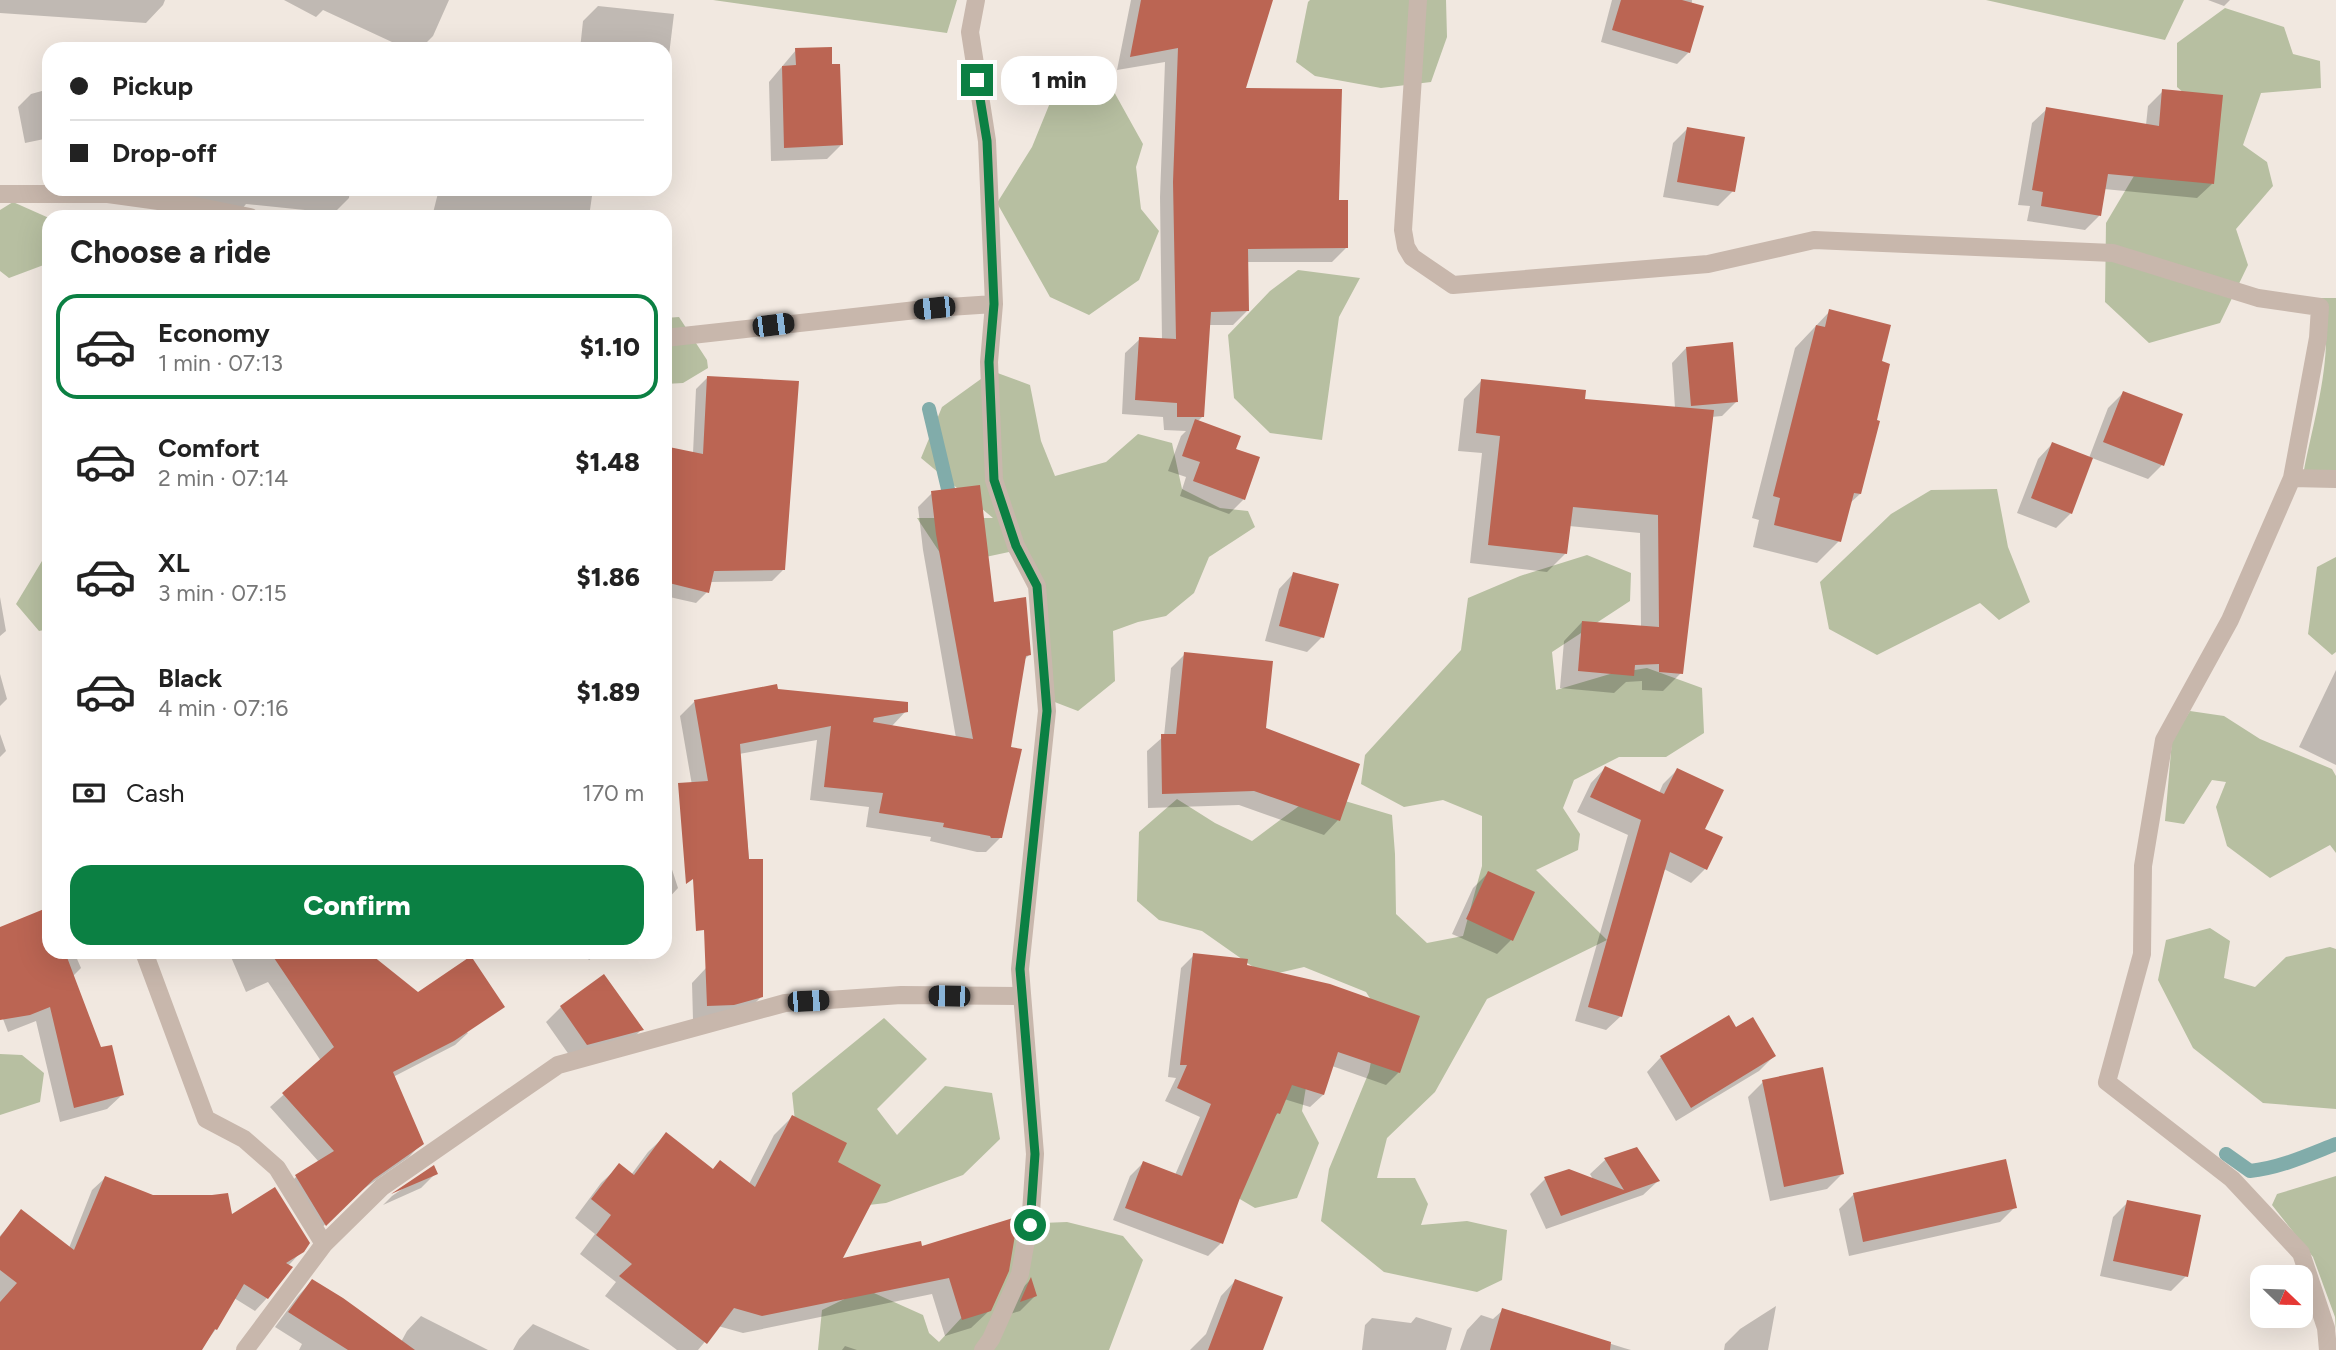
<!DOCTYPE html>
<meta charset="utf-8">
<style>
:root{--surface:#fff;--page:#f6f6f6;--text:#222;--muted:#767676;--line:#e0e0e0;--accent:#0b8043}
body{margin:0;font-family:Figtree,sans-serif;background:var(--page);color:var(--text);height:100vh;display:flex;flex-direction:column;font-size:26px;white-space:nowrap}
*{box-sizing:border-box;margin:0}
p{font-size:23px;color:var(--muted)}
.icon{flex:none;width:38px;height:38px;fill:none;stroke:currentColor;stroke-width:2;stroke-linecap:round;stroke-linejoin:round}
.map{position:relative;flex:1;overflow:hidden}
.side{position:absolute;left:42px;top:210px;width:630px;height:749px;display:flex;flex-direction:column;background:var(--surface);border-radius:21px;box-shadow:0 7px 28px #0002}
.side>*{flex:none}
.guide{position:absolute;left:42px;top:42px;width:630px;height:154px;border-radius:21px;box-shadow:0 7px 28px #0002;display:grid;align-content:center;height:154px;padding:0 28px;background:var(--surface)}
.needle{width:46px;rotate:113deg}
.tools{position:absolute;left:2250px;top:1265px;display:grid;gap:14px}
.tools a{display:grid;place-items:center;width:63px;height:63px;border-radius:14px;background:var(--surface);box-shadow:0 7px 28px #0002;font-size:35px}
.end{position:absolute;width:32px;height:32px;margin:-16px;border:9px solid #0b8043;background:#fff;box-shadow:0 0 0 4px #fff}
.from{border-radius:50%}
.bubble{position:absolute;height:49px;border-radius:21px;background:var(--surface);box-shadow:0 7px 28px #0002;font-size:23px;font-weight:800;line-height:49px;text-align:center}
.car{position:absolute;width:21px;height:42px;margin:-21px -10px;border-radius:9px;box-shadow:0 0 5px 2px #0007;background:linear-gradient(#222 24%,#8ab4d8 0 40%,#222 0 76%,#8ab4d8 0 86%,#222 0)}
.guide b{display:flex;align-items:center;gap:24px;height:66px;font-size:26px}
.guide b+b{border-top:2px solid var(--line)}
.guide i{width:18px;height:18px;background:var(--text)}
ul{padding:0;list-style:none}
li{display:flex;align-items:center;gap:21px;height:105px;margin:0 14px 10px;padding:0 14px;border:4px solid transparent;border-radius:21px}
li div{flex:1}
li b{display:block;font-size:26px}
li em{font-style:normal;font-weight:800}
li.active{border-color:var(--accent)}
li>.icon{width:63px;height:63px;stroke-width:1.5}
h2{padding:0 28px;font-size:32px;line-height:84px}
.pay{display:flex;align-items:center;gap:18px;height:77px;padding:0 28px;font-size:26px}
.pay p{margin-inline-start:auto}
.button{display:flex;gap:14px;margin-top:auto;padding:14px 28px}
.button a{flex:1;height:80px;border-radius:21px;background:var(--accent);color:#fff;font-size:28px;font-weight:800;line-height:80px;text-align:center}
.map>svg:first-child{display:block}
.green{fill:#b7bfa1}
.shadow{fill:#0003}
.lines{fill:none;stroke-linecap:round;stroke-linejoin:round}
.stream{stroke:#81acaa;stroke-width:14}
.building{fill:#bb6553}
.street{stroke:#c8b7ac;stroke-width:18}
.route{stroke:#0b8043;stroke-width:9}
</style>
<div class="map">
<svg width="2336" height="1350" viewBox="0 0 2336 1350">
<rect width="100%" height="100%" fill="#f1e8e0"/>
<!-- green -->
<path class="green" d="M713 0H957L947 33Z
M1310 0H1446L1447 37 1431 82 1381 88 1315 76 1296 62 1308 2Z
M1986 0H2184L2165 40Z
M2225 8 2284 27 2293 54 2320 61 2321 88 2261 93 2243 145 2267 162 2273 186 2236 229 2248 265 2220 323 2149 343 2105 302 2106 223 2144 159 2215 120 2177 87V43Z
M1113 90 1143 144 1136 167 1141 209 1159 231 1139 280 1089 315 1050 297 997 203 1032 147 1054 93Z
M13 202 49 218V263L9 278 0 271V210Z
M1298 270 1360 278 1339 317 1322 440 1270 433 1234 398 1228 335 1270 291Z
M2321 298H2336V471L2304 470C2314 418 2336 349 2321 298Z
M679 317 707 360 708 368 683 383 665 384V318Z
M992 371 1030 385 1041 441 1055 476 1106 462 1138 434 1172 443 1182 489 1220 508 1248 511 1255 527 1209 557 1194 593 1166 616 1138 622 1113 631 1115 681 1078 711 1052 701 1032 567 1009 552 948 565 917 518H993L921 458 942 407Z
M1997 489 2008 547 2030 602 1999 620 1980 603 1877 655 1829 629 1820 582 1891 514 1931 490Z
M49 509V629L39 631 16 604 48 551 43 526Z
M1587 555 1631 573 1630 601 1552 652 1556 690 1610 674 1647 668 1702 688 1704 733 1666 757H1619L1574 780 1563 808 1580 834 1578 850 1536 870 1607 940 1487 999 1435 1092 1387 1138 1377 1178H1415L1428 1204 1421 1225 1467 1221 1507 1230 1502 1280 1477 1292 1384 1272 1321 1221 1329 1169 1369 1072 1380 1014 1366 992 1304 967 1266 976 1202 931 1159 920 1137 901 1139 832 1177 799 1215 823 1252 841 1299 806 1345 801 1392 815 1395 854 1396 914 1427 943 1463 936 1482 866V816L1443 800 1404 807 1361 784 1365 755 1461 650 1468 598 1520 576Z
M2336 557V652L2332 655 2308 634 2317 567Z
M2190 711 2224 716 2260 739 2332 769 2336 776V853L2330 845 2270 878 2227 846 2216 807 2226 782 2212 780 2184 824 2165 821 2172 740Z
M2210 928 2230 941 2224 978 2255 987 2286 957 2330 947 2336 949V1109L2263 1103 2193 1048 2158 980 2166 940Z
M884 1018 927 1059 877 1109 897 1135 945 1086 992 1093 1000 1139 963 1175 886 1203 825 1210 797 1140 792 1093Z
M0 1054 22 1055 44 1073 40 1102 0 1115Z
M1309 1069 1302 1111 1319 1143 1297 1198 1255 1208 1201 1176 1203 1149Z
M2336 1176V1331L2335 1317 2313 1257 2272 1205 2277 1194Z
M1067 1222 1123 1236 1143 1260 1109 1350H818L822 1310 865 1289 923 1315 929 1333 939 1342 963 1316 970 1271 989 1225Z"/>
<!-- shadow -->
<path class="shadow" d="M0 0H165L163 5 146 23 0 13Z
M284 0H449L433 36 420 49H407L323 10 316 17Z
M1131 0H1271L1244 89 1337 202 1346 248 1332 262H1247V311L1233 325H1208L1203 416 1197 422 1234 450 1244 499 1229 514 1180 496 1186 477 1168 471 1181 436 1186 431 1164 430 1163 417 1122 414 1125 353 1140 339 1162 340 1160 197 1165 62 1117 70Z
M1612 0H1692L1689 52 1677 64 1601 42Z
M2208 0H2230L2224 6Z
M598 6 674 14 665 88V49H580L583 21Z
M796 50 841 145 827 159 771 161 769 82Z
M49 89V138L25 143 18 107 31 94Z
M2163 91 2212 184 2197 198 2104 189 2099 216 2085 230 2027 221 2030 206 2018 205 2032 123 2047 109 2146 125 2148 106Z
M1688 128 1733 191 1718 206 1663 197 1673 143Z
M181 189H350L349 198 334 213 246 204 242 209 179 201Z
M439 189H593L589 217H432Z
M1830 311 1879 363 1860 494 1849 504 1839 541 1817 563 1753 547 1759 520 1752 518 1795 348Z
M1686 348 1737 401 1722 416 1711 417 1681 673 1663 691 1642 690V681L1626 682 1614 693 1560 688 1564 641 1582 622 1641 628 1640 533 1569 526 1566 553 1547 572 1470 563 1482 453 1458 451 1464 399 1482 380 1583 400 1675 408 1672 363Z
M707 378 783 570 772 581 710 582 707 592 696 603 665 596V454L670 449 693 453 696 389Z
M2123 393 2162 465 2148 479 2092 458 2071 513 2056 528 2017 513 2038 459 2052 444 2089 458 2108 408Z
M932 493 993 605 1029 655 1023 661 1009 748 1001 837 986 852H977L930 841 931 837 866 827 869 807 810 800 817 740 739 754 762 996 747 1011 693 1020 692 983 706 968 723 964 680 716 694 702 777 690 906 711 891 727 956 738 923 550 918 507Z
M1293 574 1322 637 1307 652 1265 641 1279 589Z
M0 597 6 631 0 636Z
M1185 654 1264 729 1338 820 1324 835 1239 805 1148 808 1147 751 1164 736 1171 668Z
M2336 670V765L2299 747Z
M0 674 7 699 0 706Z
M0 734 6 751 0 757Z
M1605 768 1659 793 1663 784 1677 770 1703 830 1705 869 1691 883 1664 869 1621 1016 1606 1030 1575 1021 1628 835 1577 812 1591 783Z
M665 848 678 888 665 902Z
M1488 873 1511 940 1497 954 1452 934 1473 888Z
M49 909V952H74L81 968 72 977 100 1050 122 1095 107 1109 60 1122 36 1021 8 1032 0 1011V929Z
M236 952H365L468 1033 455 1045 393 1077 422 1143 409 1157 359 1192 312 1237 283 1190 296 1177 319 1162 270 1107 321 1061 268 982 246 992 231 957Z
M583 952H600L589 960Z
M1194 955 1246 966 1399 1072 1386 1085 1332 1066 1323 1095 1310 1107 1284 1099 1278 1113 1273 1118 1238 1197 1221 1243 1208 1256 1113 1220 1130 1176 1143 1163 1175 1175 1200 1117 1165 1101 1176 1078 1168 1077 1181 968Z
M561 1007 641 1030 627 1044 572 1059 546 1022Z
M1735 1029 1774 1056 1759 1071 1676 1121 1647 1072 1661 1057Z
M1763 1082 1842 1174 1827 1189 1770 1201 1748 1097Z
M792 1117 835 1163 840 1261 921 1249 990 1310 971 1328 945 1336 932 1294 743 1333 718 1326 698 1350H677L605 1296 616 1282 580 1254 595 1234 575 1218 601 1183 619 1166 631 1175 648 1152 666 1135 712 1170 749 1184 774 1135Z
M1637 1150 1658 1181 1643 1195 1546 1229 1530 1194 1545 1179 1594 1181 1590 1174 1605 1160Z
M433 1168 436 1173 421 1188 383 1205 392 1196Z
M105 1178 152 1197 230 1217 302 1251 288 1266 267 1298 255 1311 234 1298 216 1329 200 1350H0V1236L21 1212 69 1248 92 1190Z
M1854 1194 2015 1207 2000 1222 1849 1256 1839 1209Z
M2128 1202 2186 1276 2171 1291 2100 1276 2113 1217Z
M1030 1280 1035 1296 1020 1311 1007 1315 1017 1294Z
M312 1281 401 1342 407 1331 421 1316 488 1350H299L302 1344 275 1327 298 1296Z
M1235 1281 1261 1350H1190L1206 1334 1221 1296Z
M1776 1306 1768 1350H1724L1725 1344 1740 1329Z
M1503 1310 1624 1348 1631 1350H1460L1467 1330 1481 1315 1493 1319Z
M1416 1317 1452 1328 1446 1350H1362L1365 1325 1372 1318 1411 1323Z
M533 1324 590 1350H513L519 1339Z
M845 1346 857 1350H842Z"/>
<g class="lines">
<!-- stream -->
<path class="stream" d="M929 409 952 506
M2226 1154 2250 1171C2280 1168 2308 1155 2336 1144"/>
</g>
<!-- building -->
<path class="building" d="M1141 0H1273L1246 88 1342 89 1339 200H1348V248L1248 249 1249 311 1211 312 1204 417H1177V403L1135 400 1139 337 1176 339 1173 182 1178 48 1130 57Z
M1621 0H1682L1704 6 1690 53 1612 30Z
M832 47V64H840L843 145 784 148 782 66 796 65 795 48Z
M2162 89 2223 95 2214 184 2108 174 2101 216 2041 206 2043 192 2032 190 2046 107 2159 126Z
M1687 127 1745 137 1735 192 1677 182Z
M1829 309 1891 325 1882 361 1890 364 1877 420 1880 421 1861 494 1854 493 1841 542 1774 525 1780 498 1773 496 1816 325 1825 327Z
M1733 342 1738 402 1691 406 1686 347Z
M707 376 799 381 785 570 714 571 709 593 665 582V468L669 447 703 454Z
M1481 379 1586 390 1585 399 1714 410 1683 674 1659 672V664L1635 665 1634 676 1578 671 1582 621 1659 627 1658 515 1573 507 1567 554 1488 545 1500 436 1476 433Z
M2123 391 2183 414 2164 466 2103 442Z
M1195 419 1241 436 1236 449 1260 457 1245 500 1193 481 1200 462 1182 456Z
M2052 442 2093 458 2072 514 2031 498Z
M980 485 994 602 1026 597 1031 655 1026 656 1011 747 1022 749 1002 838H991L990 836 943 827 944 823 879 813 883 793 824 787 831 726 740 744 749 859H763V997L734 1005 707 1006 704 930 696 931 693 879 686 884 678 783 708 781 694 700 777 684 778 689 908 702V712L874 718 873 722 973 739 936 534 931 491Z
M1293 572 1339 584 1324 638 1279 626Z
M1184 652 1273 661 1266 728 1360 764 1340 821 1254 791 1162 794 1161 734H1176Z
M1605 766 1664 794 1677 768 1724 790 1705 829 1723 837 1707 870 1670 852 1622 1017 1588 1007 1641 820 1590 797Z
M1488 871 1535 892 1513 941 1466 919Z
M49 907V952H65L101 1047 112 1045 124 1095 74 1108 50 1007 30 1015 0 1020V927Z
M270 952H368L418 992 471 956 505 1007 454 1041 393 1072 424 1144 374 1179 326 1226 295 1175 334 1151 282 1093 334 1047Z
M1193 953 1248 959 1247 965 1330 984 1420 1016 1400 1073 1338 1052 1324 1095 1292 1085 1280 1114 1277 1113 1240 1198 1223 1244 1125 1208 1143 1161 1182 1176 1211 1104 1177 1088 1187 1065H1180Z
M604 974 644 1030 587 1045 560 1006Z
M1729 1015 1736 1027 1753 1017 1776 1056 1691 1108 1660 1056Z
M1823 1067 1844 1174 1784 1187 1762 1080Z
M792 1115 847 1143 838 1162 881 1185 843 1258 921 1241 922 1246 1013 1218 1016 1229 1009 1271 991 1311 962 1320 949 1278 762 1316 734 1308 707 1344 619 1276 632 1264 596 1235 611 1215 591 1199 619 1163 634 1175 666 1132 713 1169 720 1160 755 1187Z
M1637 1147 1660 1181 1561 1216 1544 1177 1569 1169 1624 1190 1604 1158Z
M2006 1159 2017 1208 1863 1242 1853 1193Z
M434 1165 438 1174 391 1194Z
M105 1176 153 1195H212L228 1193 232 1214 275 1187 310 1243 304 1252 286 1263 293 1267 268 1299 244 1284 217 1330 215 1329 202 1350H0V1302L17 1283 0 1270V1237L21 1209 74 1250Z
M2127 1200 2201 1215 2188 1277 2113 1261Z
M1031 1277 1037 1296 1020 1302 1030 1279Z
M312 1279 343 1298 415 1350H348L288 1312Z
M1235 1279 1283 1297 1263 1350H1208Z
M1502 1308 1611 1342 1610 1350H1490Z"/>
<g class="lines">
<!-- street -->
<path class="street" d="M976 0 970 32 987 141 994 304 989 362 994 480 1016 546 1037 586 1047 711 1020 969 1035 1154 1031 1212 1020 1274 991 1339 983 1350
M1418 0 1403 230 1406 247 1412 257 1453 285 1708 264 1814 240 2113 253 2258 298 2320 307 2318 338 2292 478 2230 620 2164 740 2143 866 2142 954 2107 1082 2232 1179 2301 1253 2326 1328 2328 1350
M0 194H108L195 206 250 217
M665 338 934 308 994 304
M2292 478 2336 479
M144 952 206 1119 244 1139 277 1168 324 1244
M245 1350 324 1244 382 1187 558 1065 785 1003 901 995 1021 996"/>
</g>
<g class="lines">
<!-- route -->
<path class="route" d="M977 80 987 141 994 304 989 362 994 480 1016 546 1037 586 1047 711 1020 969 1035 1154 1030 1225"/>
</g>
</svg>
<div class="tools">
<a><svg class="needle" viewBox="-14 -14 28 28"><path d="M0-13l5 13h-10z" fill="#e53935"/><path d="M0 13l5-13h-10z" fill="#767676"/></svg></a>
</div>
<i class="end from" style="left:1030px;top:1225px"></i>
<i class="end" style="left:977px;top:80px"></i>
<div class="bubble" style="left:1001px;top:56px;width:116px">1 min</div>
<i class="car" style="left:934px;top:308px;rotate:264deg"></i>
<i class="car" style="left:773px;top:325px;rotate:83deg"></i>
<i class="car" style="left:949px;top:996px;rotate:271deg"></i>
<i class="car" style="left:808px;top:1001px;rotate:87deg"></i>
<div class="guide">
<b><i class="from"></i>Pickup</b>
<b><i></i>Drop-off</b>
</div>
<section class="side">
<h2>Choose a ride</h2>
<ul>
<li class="active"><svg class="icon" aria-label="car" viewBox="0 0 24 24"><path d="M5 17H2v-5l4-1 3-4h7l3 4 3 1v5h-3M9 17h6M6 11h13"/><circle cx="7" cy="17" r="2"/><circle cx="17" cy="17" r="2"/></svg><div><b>Economy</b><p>1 min · 07:13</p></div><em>$1.10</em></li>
<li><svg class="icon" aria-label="car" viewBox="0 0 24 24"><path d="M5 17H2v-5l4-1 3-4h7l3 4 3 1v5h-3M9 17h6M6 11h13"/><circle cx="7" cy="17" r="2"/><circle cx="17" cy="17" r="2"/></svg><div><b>Comfort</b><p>2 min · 07:14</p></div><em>$1.48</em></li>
<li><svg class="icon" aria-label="car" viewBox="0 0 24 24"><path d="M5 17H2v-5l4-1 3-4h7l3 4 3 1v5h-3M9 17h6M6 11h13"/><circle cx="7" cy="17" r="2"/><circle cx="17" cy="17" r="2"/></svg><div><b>XL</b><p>3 min · 07:15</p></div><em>$1.86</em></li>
<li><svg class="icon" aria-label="car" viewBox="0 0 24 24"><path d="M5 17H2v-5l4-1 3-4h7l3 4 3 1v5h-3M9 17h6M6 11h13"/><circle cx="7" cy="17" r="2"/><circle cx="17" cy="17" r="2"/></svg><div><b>Black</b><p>4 min · 07:16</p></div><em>$1.89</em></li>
</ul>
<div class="pay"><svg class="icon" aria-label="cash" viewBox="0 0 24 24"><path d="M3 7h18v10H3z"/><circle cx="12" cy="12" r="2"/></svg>Cash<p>170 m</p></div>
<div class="button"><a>Confirm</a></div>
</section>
</div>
